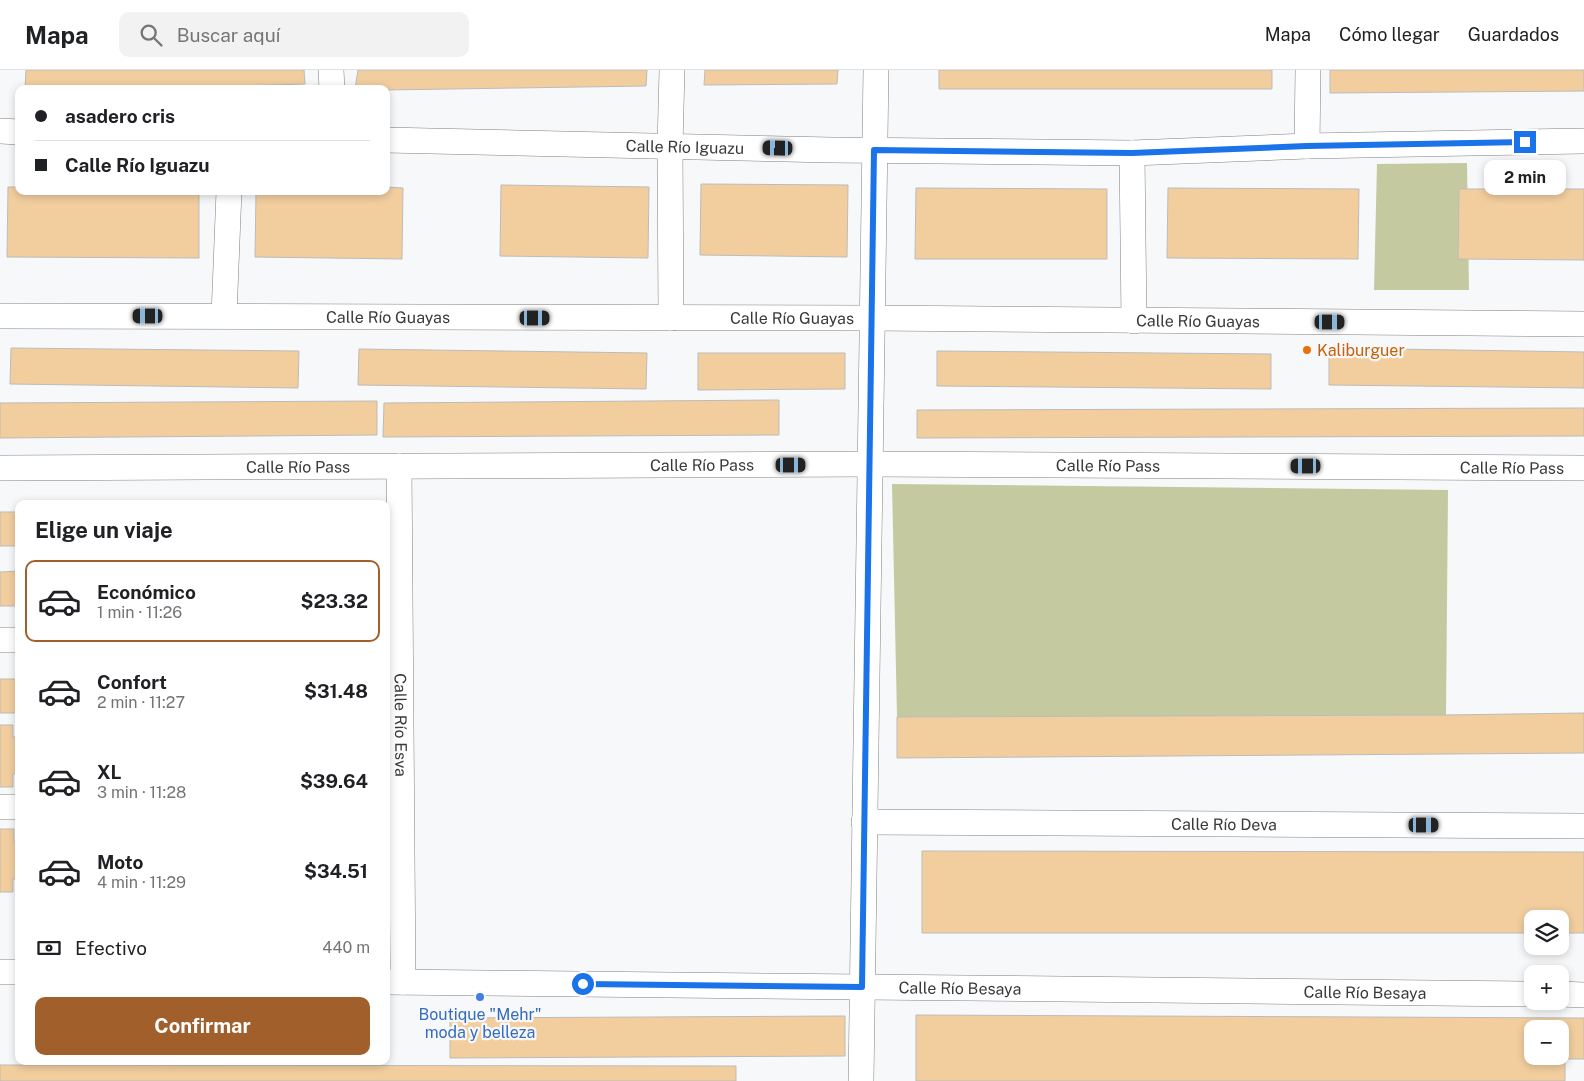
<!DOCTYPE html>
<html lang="es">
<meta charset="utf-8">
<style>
:root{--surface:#fff;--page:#f2f2f2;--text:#202124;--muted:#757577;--line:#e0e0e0;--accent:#a05f2b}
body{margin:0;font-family:"Public Sans",sans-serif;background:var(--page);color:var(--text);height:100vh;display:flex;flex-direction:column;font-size:19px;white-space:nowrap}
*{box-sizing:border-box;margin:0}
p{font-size:16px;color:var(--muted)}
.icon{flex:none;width:28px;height:28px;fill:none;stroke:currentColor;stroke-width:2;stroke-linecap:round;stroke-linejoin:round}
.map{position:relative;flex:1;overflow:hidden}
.drawer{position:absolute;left:15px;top:430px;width:375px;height:565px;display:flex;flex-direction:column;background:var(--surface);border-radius:10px;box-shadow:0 2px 8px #0003}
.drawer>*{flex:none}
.hud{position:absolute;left:15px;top:15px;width:375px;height:110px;border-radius:10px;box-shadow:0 2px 8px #0003;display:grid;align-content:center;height:110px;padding:0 20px;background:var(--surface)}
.fabs{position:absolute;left:1524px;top:840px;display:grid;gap:10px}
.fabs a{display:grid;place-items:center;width:45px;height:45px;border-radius:10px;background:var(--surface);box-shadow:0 2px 8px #0003;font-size:25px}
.end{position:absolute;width:22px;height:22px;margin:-11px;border:6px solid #1a73e8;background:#fff;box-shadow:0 0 0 2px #fff}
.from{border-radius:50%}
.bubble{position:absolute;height:35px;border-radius:10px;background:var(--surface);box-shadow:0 2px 8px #0003;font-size:16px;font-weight:700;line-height:35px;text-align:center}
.car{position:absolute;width:15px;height:30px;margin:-15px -8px;border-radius:6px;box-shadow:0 0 4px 1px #0007;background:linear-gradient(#222 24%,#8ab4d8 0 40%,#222 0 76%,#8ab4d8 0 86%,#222 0)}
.hud b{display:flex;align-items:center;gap:18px;height:48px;font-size:19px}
.hud b+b{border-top:1px solid var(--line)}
.hud i{width:12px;height:12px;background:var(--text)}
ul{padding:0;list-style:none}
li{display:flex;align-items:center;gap:15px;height:82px;margin:0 10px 8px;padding:0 10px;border:2px solid transparent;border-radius:10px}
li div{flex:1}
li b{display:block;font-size:19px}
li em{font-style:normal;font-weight:700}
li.current{border-color:var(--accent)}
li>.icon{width:45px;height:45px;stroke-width:1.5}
h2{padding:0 20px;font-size:22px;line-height:60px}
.pay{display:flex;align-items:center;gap:12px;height:55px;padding:0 20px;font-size:19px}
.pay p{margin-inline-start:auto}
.button{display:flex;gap:10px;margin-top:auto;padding:10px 20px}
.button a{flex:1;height:58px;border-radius:10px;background:var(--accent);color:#fff;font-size:20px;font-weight:700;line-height:58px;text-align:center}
header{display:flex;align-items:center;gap:30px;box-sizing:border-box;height:70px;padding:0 25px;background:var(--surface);border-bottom:1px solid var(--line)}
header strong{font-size:24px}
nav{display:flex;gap:28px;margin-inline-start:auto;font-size:18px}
.search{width:350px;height:45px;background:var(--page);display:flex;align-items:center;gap:12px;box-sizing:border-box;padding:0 18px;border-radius:10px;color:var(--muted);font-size:19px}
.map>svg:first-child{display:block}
.green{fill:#c4c9a0}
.building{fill:#f2ce9f;stroke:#bcbbba;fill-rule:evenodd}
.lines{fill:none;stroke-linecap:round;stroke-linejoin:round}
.street-casing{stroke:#808182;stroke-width:26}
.street{stroke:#fff;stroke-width:25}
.route{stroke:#1a73e8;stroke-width:6}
.food-dot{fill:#e8710a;stroke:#f7f8fa;stroke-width:2}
.shop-dot{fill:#3f7fe0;stroke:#f7f8fa;stroke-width:2}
.labels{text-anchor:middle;stroke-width:4.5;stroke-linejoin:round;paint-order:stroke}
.street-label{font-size:16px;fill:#39393a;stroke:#f7f8fa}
.food-label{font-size:16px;fill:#c56008;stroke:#f7f8fa;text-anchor:start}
.shop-label{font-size:16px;fill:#366cbe;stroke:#f7f8fa}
</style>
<header>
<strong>Mapa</strong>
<div class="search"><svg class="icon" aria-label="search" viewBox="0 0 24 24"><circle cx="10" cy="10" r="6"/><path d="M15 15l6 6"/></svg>Buscar aquí</div>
<nav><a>Mapa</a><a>Cómo llegar</a><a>Guardados</a></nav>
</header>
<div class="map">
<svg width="1584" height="1011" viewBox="0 0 1584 1011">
<rect width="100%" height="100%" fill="#f7f8fa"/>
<!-- green -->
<path class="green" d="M1467 93 1469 220H1374L1377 94Z
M892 414 1448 420 1446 645 897 647Z"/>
<!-- building -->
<path class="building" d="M26 0H304L305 14 137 19H25Z
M358 0H647L646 16 386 20V19H355Z
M705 0H838L837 14 704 15Z
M939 0H1272V19H939Z
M1330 0H1584V21L1330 23Z
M701 114 848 115 847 187 700 185Z
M501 115 649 117 648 188 500 186Z
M8 117H19V121H199V188L7 187Z
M386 117 403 118 402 189 255 187 256 121H386Z
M916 118 1107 119V189H915Z
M1168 118 1359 119 1358 189 1167 188Z
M1459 119H1584V190L1458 189Z
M11 278 299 281 298 318 10 314Z
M1329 278 1584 282V318L1329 315Z
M359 279 647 283 646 319 358 315Z
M937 281 1271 284V319L937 316Z
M698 283H845V319L698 320Z
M779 330V365L383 367 384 333Z
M377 331V365L0 368V333Z
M1584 338V366L917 368V340Z
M0 442H19V476H0Z
M19 501V536H0V502Z
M0 609H19V643H0Z
M1584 643V683L897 688V647L1446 645Z
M0 655H13V667H19V704H13V717H0Z
M0 759H14V772H19V809H13V822H0Z
M922 781 1584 782V863H1560V849H1532V863H922Z
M916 945 1584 948V989H1565V1011H916ZM1532 959H1560V986H1532Z
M845 946V986L450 988V948Z
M0 995 736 996V1011H0Z"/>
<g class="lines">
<defs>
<g id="street">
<path d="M331 0 332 19"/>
<path d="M0 61 19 62"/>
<path id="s1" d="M386 70 832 80 1132 83 1307 76 1584 71"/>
<path d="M1307 76 1308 0"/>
<path d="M1132 83 1134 251"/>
<path id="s2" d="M0 246 872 248 1584 254"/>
<path d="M224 246 229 121"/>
<path d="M671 248 670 76 672 0"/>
<path id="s3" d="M399 396 403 912"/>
<path id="s4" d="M0 398 870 394 1584 398"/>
<path d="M0 570H19"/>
<path d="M0 737H19"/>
<path id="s5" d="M864 752 1584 756"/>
<path d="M0 902H19"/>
<path id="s6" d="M386 912 1532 924"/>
<path d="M1560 924 1584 925"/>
<path d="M861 1011 876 0"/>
</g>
</defs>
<!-- street casing -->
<use href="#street" class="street-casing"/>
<!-- street -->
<use href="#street" class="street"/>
</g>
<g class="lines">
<!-- route -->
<path class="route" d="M583 914 862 917 874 80 1132 83 1307 76 1525 72"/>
</g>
<!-- markers -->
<circle class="food-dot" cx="1307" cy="280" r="5"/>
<circle class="shop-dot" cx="480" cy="927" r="5"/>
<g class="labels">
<!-- street labels -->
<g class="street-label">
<text dy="6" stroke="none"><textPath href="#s1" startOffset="299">Calle Río Iguazu</textPath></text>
<text dy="6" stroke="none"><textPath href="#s2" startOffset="388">Calle Río Guayas</textPath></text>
<text dy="6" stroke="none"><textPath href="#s2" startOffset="792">Calle Río Guayas</textPath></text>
<text dy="6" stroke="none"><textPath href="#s2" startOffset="1198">Calle Río Guayas</textPath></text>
<text dy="6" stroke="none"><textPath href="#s4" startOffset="702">Calle Río Pass</textPath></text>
<text dy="6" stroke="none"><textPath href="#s4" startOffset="298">Calle Río Pass</textPath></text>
<text dy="6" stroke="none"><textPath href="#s4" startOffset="1108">Calle Río Pass</textPath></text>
<text dy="6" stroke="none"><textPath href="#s4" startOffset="1512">Calle Río Pass</textPath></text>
<text dy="6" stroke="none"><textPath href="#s3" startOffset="259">Calle Río Esva</textPath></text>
<text dy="6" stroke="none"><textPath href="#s5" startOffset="360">Calle Río Deva</textPath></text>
<text dy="6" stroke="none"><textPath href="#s6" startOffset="574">Calle Río Besaya</textPath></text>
<text dy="6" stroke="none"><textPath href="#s6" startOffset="979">Calle Río Besaya</textPath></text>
</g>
<!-- food labels -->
<g class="food-label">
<text x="1317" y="286">Kaliburguer</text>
</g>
<!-- shop labels -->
<g class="shop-label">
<text x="480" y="950">Boutique "Mehr"<tspan x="480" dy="18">moda y belleza</tspan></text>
</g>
</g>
</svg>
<div class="fabs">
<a><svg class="icon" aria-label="layers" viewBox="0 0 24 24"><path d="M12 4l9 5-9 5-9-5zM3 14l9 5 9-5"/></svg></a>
<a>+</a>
<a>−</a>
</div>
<i class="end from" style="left:583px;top:914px"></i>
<i class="end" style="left:1525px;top:72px"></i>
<div class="bubble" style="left:1484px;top:90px;width:82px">2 min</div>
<i class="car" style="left:778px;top:78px;rotate:271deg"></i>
<i class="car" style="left:148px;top:246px;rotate:270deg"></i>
<i class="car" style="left:535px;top:248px;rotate:90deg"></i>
<i class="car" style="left:1330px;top:252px;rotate:90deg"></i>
<i class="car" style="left:791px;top:395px;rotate:90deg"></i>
<i class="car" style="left:1306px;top:396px;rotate:270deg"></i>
<i class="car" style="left:1424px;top:755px;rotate:90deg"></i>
<div class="hud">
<b><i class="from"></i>asadero cris</b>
<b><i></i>Calle Río Iguazu</b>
</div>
<section class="drawer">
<h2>Elige un viaje</h2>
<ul>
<li class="current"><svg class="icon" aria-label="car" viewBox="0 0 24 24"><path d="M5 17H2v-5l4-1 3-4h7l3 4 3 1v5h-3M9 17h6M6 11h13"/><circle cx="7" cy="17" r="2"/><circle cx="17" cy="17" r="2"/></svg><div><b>Económico</b><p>1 min · 11:26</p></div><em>$23.32</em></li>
<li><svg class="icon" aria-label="car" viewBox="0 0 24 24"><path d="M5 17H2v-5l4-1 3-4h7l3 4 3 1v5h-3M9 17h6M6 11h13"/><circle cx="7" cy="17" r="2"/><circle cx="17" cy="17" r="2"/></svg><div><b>Confort</b><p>2 min · 11:27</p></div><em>$31.48</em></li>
<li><svg class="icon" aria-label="car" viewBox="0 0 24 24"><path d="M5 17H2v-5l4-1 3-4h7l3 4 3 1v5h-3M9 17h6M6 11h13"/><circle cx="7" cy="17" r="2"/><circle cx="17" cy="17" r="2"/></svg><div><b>XL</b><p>3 min · 11:28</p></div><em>$39.64</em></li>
<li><svg class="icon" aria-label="car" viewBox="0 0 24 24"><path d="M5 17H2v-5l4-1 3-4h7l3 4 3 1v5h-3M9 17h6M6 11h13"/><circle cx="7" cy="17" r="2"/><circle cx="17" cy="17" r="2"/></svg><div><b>Moto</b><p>4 min · 11:29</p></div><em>$34.51</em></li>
</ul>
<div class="pay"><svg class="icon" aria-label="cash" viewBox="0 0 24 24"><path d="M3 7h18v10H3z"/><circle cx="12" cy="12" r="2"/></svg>Efectivo<p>440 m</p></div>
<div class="button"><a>Confirmar</a></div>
</section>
</div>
